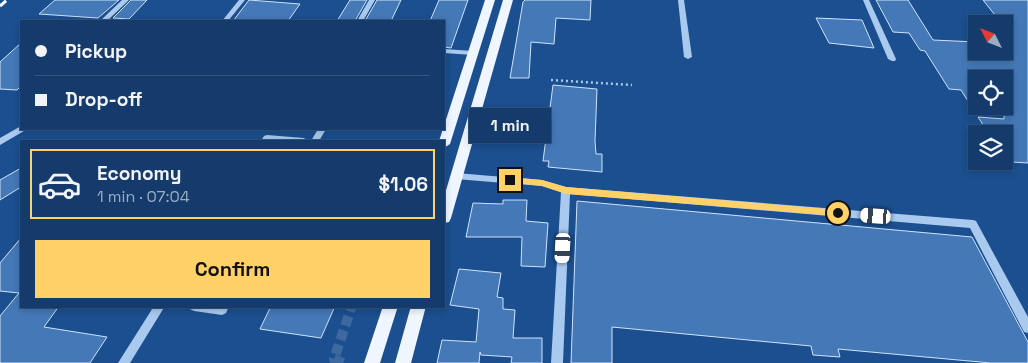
<!DOCTYPE html>
<meta charset="utf-8">
<style>
:root{--surface:#143b6b;--page:#214673;--text:#f1f3f6;--muted:#9dadc1;--line:#33557e;--accent:#ffd166}
body{margin:0;font-family:"Space Grotesk",sans-serif;background:var(--page);color:var(--text);height:100vh;display:flex;flex-direction:column;font-size:19px;white-space:nowrap}
*{box-sizing:border-box;margin:0}
p{font-size:16px;color:var(--muted)}
.icon{flex:none;width:28px;height:28px;fill:none;stroke:currentColor;stroke-width:2;stroke-linecap:round;stroke-linejoin:round}
.map{position:relative;flex:1;overflow:hidden}
.panel{position:absolute;left:20px;top:140px;width:425px;height:168px;display:flex;flex-direction:column;background:var(--surface);border-radius:0px;box-shadow:0 2px 8px #0003,0 0 0 1px var(--line)}
.panel>*{flex:none}
.hud{position:absolute;left:20px;top:20px;width:425px;height:110px;border-radius:0px;box-shadow:0 2px 8px #0003,0 0 0 1px var(--line);display:grid;align-content:center;height:110px;padding:0 15px;background:var(--surface)}
.needle{width:32px;rotate:312deg}
.fabs{position:absolute;left:968px;top:15px;display:grid;gap:10px}
.fabs a{display:grid;place-items:center;width:45px;height:45px;border-radius:0px;background:var(--surface);box-shadow:0 2px 8px #0003,0 0 0 1px var(--line);font-size:25px}
.end{position:absolute;width:22px;height:22px;margin:-11px;border:6px solid #ffd166;background:#111;box-shadow:0 0 0 2px #111}
.from{border-radius:50%}
.bubble{position:absolute;height:35px;border-radius:0px;background:var(--surface);box-shadow:0 2px 8px #0003,0 0 0 1px var(--line);font-size:16px;font-weight:700;line-height:35px;text-align:center}
.car{position:absolute;width:15px;height:30px;margin:-15px -8px;border-radius:6px;box-shadow:0 0 4px 1px #0007;background:linear-gradient(#fff 24%,#345 0 40%,#fff 0 76%,#345 0 86%,#fff 0)}
.hud b{display:flex;align-items:center;gap:18px;height:48px;font-size:19px}
.hud b+b{border-top:1px solid var(--line)}
.hud i{width:12px;height:12px;background:var(--text)}
ul{padding:9px 0 0;list-style:none}
li{display:flex;align-items:center;gap:15px;height:70px;margin:0 10px 8px;padding:0 5px;border:2px solid var(--line);border-radius:0px}
li div{flex:1}
li b{display:block;font-size:19px}
li em{font-style:normal;font-weight:700}
li.selected{border-color:var(--accent)}
li>.icon{width:45px;height:45px;stroke-width:1.5}
.primary-button{display:flex;gap:10px;margin-top:auto;padding:10px 15px}
.primary-button a{flex:1;height:58px;border-radius:0px;background:var(--accent);color:#111;font-size:20px;font-weight:700;line-height:58px;text-align:center}
.map>svg:first-child{display:block}
.building{fill:#4478b7;stroke:#cfe3fa}
.lines{fill:none;stroke-linecap:round;stroke-linejoin:round}
.minor-tunnel{stroke:#3d69a0;stroke-width:10;stroke-dasharray:10 5;stroke-linecap:butt}
.path{stroke:#a9c9ee;stroke-width:2.5;stroke-dasharray:2 3;stroke-linecap:butt}
.minor{fill:#a9c9ee;fill-rule:evenodd}
.major{fill:#f0f6ff;fill-rule:evenodd}
.rail{stroke:#fff;stroke-width:3;stroke-dasharray:8 3;stroke-linecap:butt}
.route{fill:#ffd166}
</style>
<div class="map">
<svg width="1028" height="363" viewBox="0 0 1028 363">
<rect width="100%" height="100%" fill="#1b4f8f"/>
<!-- building -->
<path class="building" d="M55 0H119L98 18 39 14Z
M131 0H147L129 19 113 18Z
M249 0 300 4 288 21H233Z
M350 0H367L355 21H337Z
M377 0H401L391 21H365Z
M439 0H468L451 48 444 47V21H430Z
M525 0H591L590 20 556 18 554 44 531 42 529 78H510L523 2Z
M876 0H908L933 40 976 42V51H1004V21L999 20 983 0H1028V163L1012 162 1004 150V134H989L978 117 1004 119V79H976V114L961 90 949 89 925 51 920 50 909 33 893 32Z
M816 18 862 20 874 48 829 43Z
M21 43V86L17 90 0 89V62Z
M553 85 597 89 595 141 596 154H602V172L548 167 549 161H543Z
M21 168V187L0 200V180Z
M503 200H527L526 221 548 223 545 267 521 266 522 237H466L473 203 503 204Z
M577 201 972 237 1028 342V363H991L838 349 840 357 813 355 811 346 612 327V363H571Z
M21 238V306H59L44 327 107 337 90 363H0V316L19 293 0 291V263Z
M459 269 501 273 497 297 503 298V309L515 310 513 338H542V363H511L512 357 481 355 480 352 479 363H437L442 340 476 342 479 309 450 305Z
M271 306H335L321 338 260 329Z"/>
<g class="lines">
<!-- minor-tunnel -->
<path class="minor-tunnel" d="M343 363 334 359 352 306"/>
<!-- path -->
<path class="path" d="M551 80 632 85"/>
<!-- minor -->
<path class="minor" d="M122 0H129L107 21H100Z
M239 0H245L228 21H222Z
M369 0H375L363 21H357Z
M678 0H684L692 57 688 59 684 57Z
M863 0H869L896 59 895 61H892L888 59Z
M444 49 473 51 477 53 473 55 444 53Z
M21 126V129H25L24 131 0 145V138Z
M318 129H326L319 141H311Z
M267 135 304 138 308 141H261L264 136Z
M456 173 542 180 566 187 973 220 976 221 1028 317V333L1024 332 970 228 570 194 563 363H551L561 192 542 186 456 179 452 176Z
M154 306H165L130 363H118Z
M189 306H229L226 313 222 315 194 311 190 309Z"/>
<!-- major -->
<path class="major" d="M485 0H495L450 144 444 148V141H439Z
M503 0H513L451 218 449 222 444 223V197Z
M383 306H398L380 363H364Z
M411 306H426L411 363H395Z"/>
<!-- rail -->
<path class="rail" d="M0 6 7 0"/>
</g>
<!-- route -->
<path class="route" d="M510 177 542 180 566 187 838 210 842 213 838 216 566 194 542 186 507 182 506 180Z"/>
</svg>
<div class="fabs">
<a><svg class="needle" viewBox="-14 -14 28 28"><path d="M0-13l5 13h-10z" fill="#e53935"/><path d="M0 13l5-13h-10z" fill="#9dadc1"/></svg></a>
<a><svg class="icon" aria-label="locate" viewBox="0 0 24 24"><circle cx="12" cy="12" r="6"/><path d="M12 2v4M12 18v4M2 12h4M18 12h4"/></svg></a>
<a><svg class="icon" aria-label="layers" viewBox="0 0 24 24"><path d="M12 4l9 5-9 5-9-5zM3 14l9 5 9-5"/></svg></a>
</div>
<i class="end from" style="left:838px;top:213px"></i>
<i class="end" style="left:510px;top:180px"></i>
<div class="bubble" style="left:469px;top:108px;width:82px">1 min</div>
<i class="car" style="left:876px;top:216px;rotate:274deg"></i>
<i class="car" style="left:563px;top:248px;rotate:183deg"></i>
<div class="hud">
<b><i class="from"></i>Pickup</b>
<b><i></i>Drop-off</b>
</div>
<section class="panel">
<ul>
<li class="selected"><svg class="icon" aria-label="car" viewBox="0 0 24 24"><path d="M5 17H2v-5l4-1 3-4h7l3 4 3 1v5h-3M9 17h6M6 11h13"/><circle cx="7" cy="17" r="2"/><circle cx="17" cy="17" r="2"/></svg><div><b>Economy</b><p>1 min · 07:04</p></div><em>$1.06</em></li>
</ul>
<div class="primary-button"><a>Confirm</a></div>
</section>
</div>
